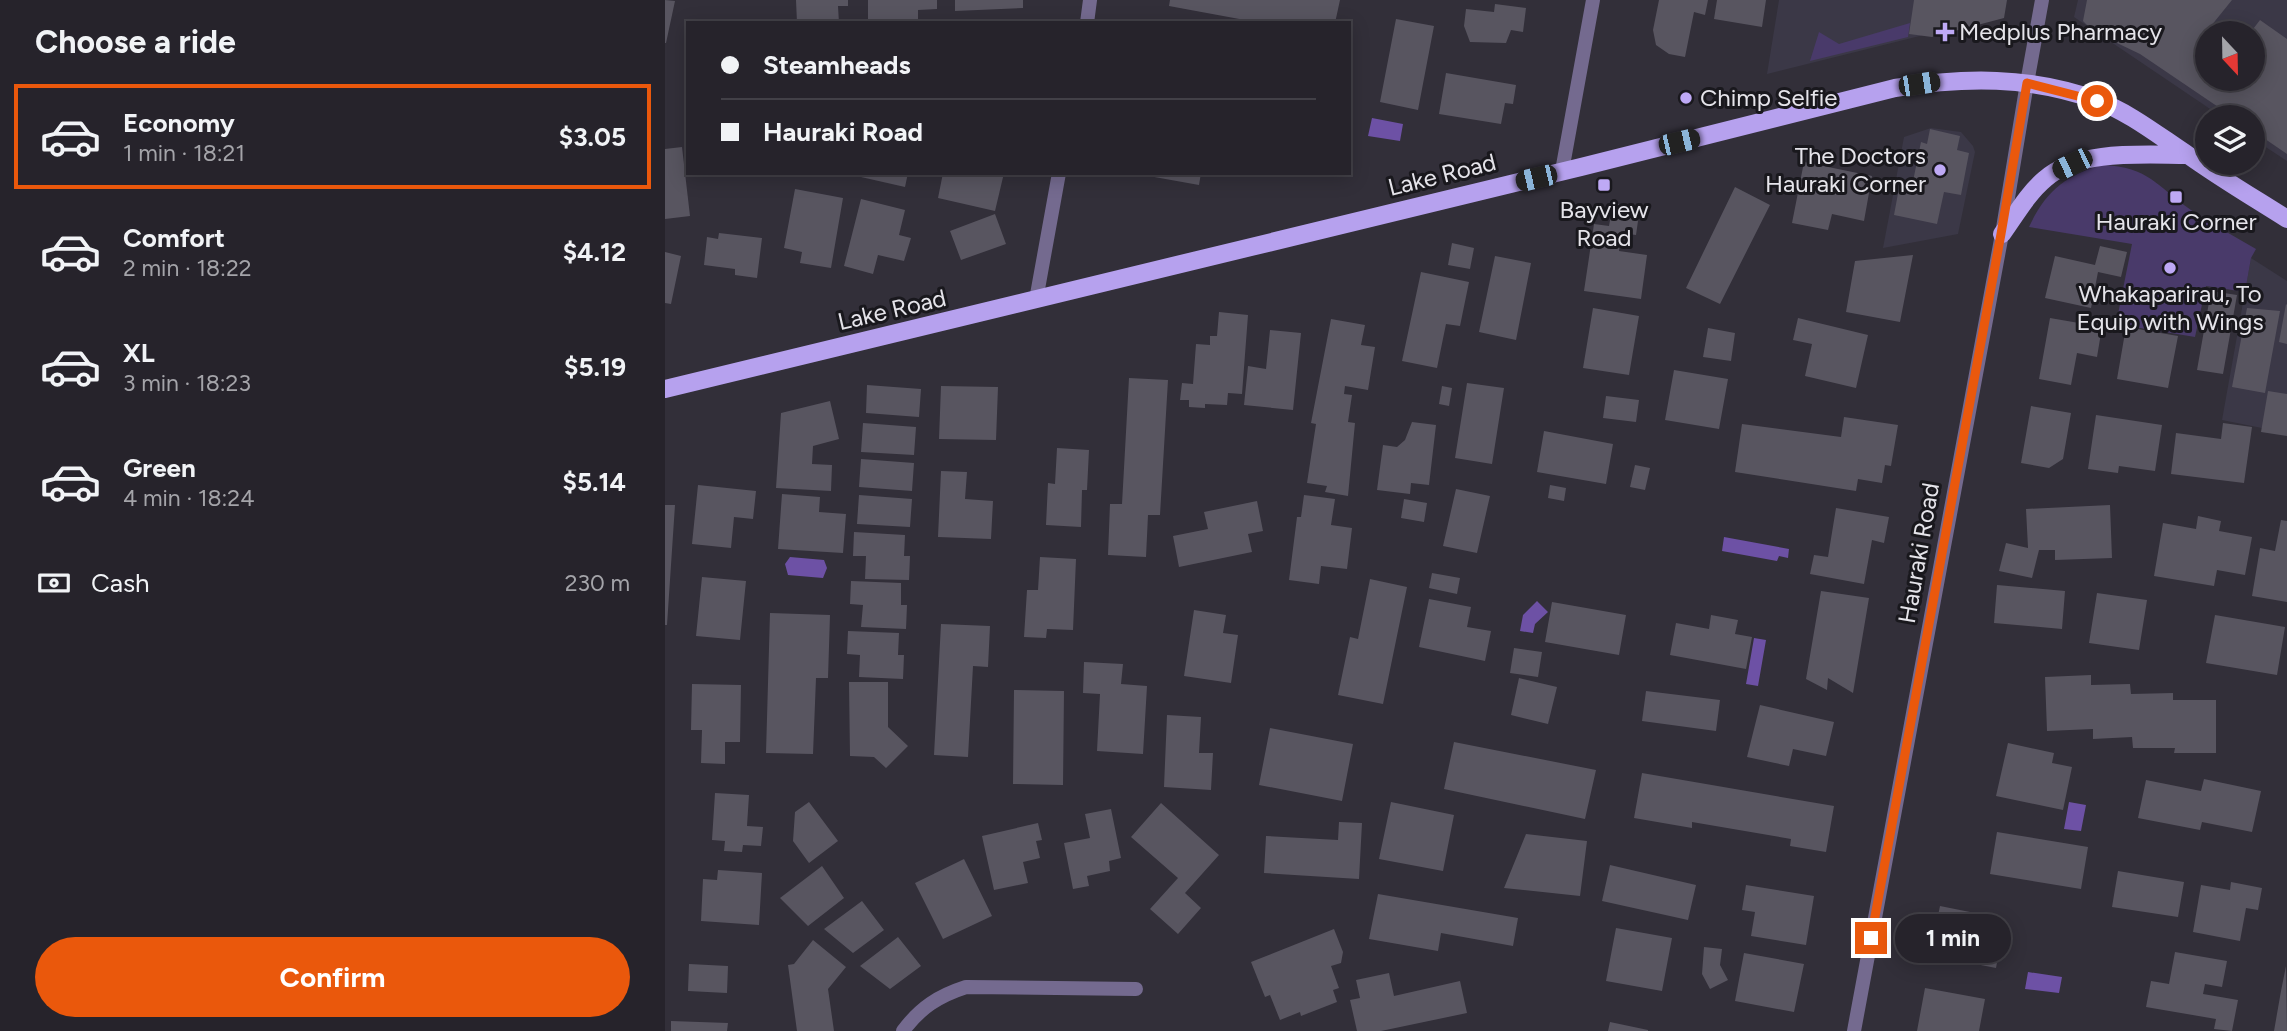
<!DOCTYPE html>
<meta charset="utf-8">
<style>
:root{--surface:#26232b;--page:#322f37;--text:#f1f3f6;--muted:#a4a4a9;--line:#424047;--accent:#ea580c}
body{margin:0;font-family:Figtree,sans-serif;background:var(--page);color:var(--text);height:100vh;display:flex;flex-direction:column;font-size:26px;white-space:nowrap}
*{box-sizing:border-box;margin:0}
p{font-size:23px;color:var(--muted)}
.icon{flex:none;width:38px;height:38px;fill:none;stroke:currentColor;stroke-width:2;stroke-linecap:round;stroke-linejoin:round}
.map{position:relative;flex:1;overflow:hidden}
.panel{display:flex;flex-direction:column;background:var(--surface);width:665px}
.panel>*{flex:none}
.top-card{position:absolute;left:21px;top:21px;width:665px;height:154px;border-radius:0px;box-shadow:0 4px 18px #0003,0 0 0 2px var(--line);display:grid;align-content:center;height:154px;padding:0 35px;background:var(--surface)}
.needle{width:46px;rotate:158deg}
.buttons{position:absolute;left:1530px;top:21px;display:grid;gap:14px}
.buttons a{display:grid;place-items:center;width:70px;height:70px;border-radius:50%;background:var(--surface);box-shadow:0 4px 18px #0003,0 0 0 2px var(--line);font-size:35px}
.end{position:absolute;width:32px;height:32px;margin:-16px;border:9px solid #ea580c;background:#fff;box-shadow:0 0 0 4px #fff}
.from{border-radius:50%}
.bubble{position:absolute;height:49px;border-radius:24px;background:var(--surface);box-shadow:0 4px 18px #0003,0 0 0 2px var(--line);font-size:23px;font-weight:700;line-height:49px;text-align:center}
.car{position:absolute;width:21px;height:42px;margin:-21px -10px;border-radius:9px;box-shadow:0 0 5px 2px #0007;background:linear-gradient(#222 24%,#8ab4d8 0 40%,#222 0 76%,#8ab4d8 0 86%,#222 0)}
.top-card b{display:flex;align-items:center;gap:24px;height:66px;font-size:26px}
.top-card b+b{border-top:2px solid var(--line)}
.top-card i{width:18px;height:18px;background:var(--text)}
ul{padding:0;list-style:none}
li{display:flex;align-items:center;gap:21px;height:105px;margin:0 14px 10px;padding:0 21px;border:4px solid transparent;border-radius:0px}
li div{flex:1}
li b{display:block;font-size:26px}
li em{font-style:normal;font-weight:700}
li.on{border-color:var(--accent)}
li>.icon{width:63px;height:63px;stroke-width:1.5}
h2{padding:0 35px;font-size:32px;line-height:84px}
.pay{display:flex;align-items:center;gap:18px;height:77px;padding:0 35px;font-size:26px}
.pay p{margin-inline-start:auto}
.primary-button{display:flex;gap:14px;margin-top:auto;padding:14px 35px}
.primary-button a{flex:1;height:80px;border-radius:42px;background:var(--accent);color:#fff;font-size:28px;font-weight:700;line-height:80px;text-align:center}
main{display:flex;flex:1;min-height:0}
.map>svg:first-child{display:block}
.built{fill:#3b3847;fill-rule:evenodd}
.green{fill:#493a6a}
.water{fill:#6d51a5}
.building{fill:#585560}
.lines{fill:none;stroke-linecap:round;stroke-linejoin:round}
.minor{stroke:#746a8f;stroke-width:14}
.tertiary{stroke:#746a8f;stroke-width:14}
.primary{stroke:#b6a1ee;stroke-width:18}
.route{stroke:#ea580c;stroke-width:9}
.poi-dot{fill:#bea9f5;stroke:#19181d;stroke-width:2.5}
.labels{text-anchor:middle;stroke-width:6;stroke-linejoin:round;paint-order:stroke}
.poi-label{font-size:24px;fill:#e5e4ea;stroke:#19181d}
.street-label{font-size:24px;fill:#e5e4ea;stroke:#19181d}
</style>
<main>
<section class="panel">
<h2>Choose a ride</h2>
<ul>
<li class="on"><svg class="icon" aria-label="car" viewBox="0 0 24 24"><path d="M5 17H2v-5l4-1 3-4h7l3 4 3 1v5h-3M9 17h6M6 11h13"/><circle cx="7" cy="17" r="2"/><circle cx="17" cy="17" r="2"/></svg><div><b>Economy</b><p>1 min · 18:21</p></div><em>$3.05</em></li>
<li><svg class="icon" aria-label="car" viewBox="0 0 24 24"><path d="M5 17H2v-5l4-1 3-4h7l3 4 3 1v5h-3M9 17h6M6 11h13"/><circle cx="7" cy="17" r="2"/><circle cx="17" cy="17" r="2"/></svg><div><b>Comfort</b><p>2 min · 18:22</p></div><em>$4.12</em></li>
<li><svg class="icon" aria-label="car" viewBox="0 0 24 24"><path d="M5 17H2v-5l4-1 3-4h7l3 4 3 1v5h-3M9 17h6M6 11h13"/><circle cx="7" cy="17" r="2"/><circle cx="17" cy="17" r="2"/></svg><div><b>XL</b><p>3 min · 18:23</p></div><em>$5.19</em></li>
<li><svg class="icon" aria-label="car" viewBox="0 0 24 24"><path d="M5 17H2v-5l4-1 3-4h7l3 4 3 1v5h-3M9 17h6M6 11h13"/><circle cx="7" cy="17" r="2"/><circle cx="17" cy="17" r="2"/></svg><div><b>Green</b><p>4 min · 18:24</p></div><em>$5.14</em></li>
</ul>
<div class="pay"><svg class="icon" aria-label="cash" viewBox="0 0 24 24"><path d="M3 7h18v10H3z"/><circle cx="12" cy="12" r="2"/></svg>Cash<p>230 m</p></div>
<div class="primary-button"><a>Confirm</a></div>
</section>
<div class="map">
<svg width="1622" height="1031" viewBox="0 0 1622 1031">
<rect width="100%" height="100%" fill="#322f39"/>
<!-- built -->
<path class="built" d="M1114 0H1337L1335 16 1102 74Z
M1413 0H1622V161L1587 138V117H1557L1409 17ZM1542 33H1587V79H1542Z
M1266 128 1296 132 1308 146 1310 152 1293 234 1218 248 1239 137Z
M1586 258 1622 281V433L1557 420Z"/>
<!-- green -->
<path class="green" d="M1245 23 1243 37 1145 61 1154 32 1174 44Z
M1437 165C1485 167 1491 186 1526 210 1547 224 1569 236 1591 249L1586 258 1580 292 1541 286 1530 337 1451 324 1467 244 1364 227C1380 192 1401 175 1437 165Z"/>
<!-- water -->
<path class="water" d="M707 118 738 124 735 141 703 136Z
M1059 537 1124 549 1123 558 1114 556 1112 561 1057 551Z
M125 557 159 560 162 568 158 578 123 575 120 564Z
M872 601 883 612 870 624 868 633 855 631 858 615Z
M1089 638 1101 640 1093 686 1081 684Z
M1404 802 1421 805 1416 831 1399 829Z
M1363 972 1397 977 1394 993 1360 989Z"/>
<!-- building -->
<path class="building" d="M0 0 10 1 1 43H0Z
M131 0H183V6H173L174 23H132Z
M203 0H272V9L253 10V23H203Z
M290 0H358V8L290 11Z
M505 0H675L670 23H596L504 6Z
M994 0H1043L1040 15 1029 12 1020 57 1004 54 991 45 988 30Z
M1052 0H1101L1097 27 1049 19Z
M1249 0H1342L1339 18 1267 37 1244 34Z
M1422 0H1567L1546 26 1557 33H1542V79H1587L1585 33 1595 20 1622 39V154L1587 130V117H1568L1475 54 1429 32 1418 21Z
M830 4 861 8 858 32 846 30 841 43 805 42 799 26 801 9 829 12Z
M731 19 769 26 753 110 715 102Z
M781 73 851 85 848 104 840 103 836 124 774 114Z
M1265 129 1295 136 1292 150 1304 153 1296 195 1279 192 1272 224 1229 215 1234 188 1246 191 1256 142 1262 144Z
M17 147 25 216 0 219V149Z
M1139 162 1207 176 1199 221 1167 214 1163 230 1127 223Z
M196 173H243L240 187 196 177Z
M278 173H339L330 211 273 198Z
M467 173H536L534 185Z
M1070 187 1105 205 1055 304 1021 288Z
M130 189 178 198 166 268 135 263 137 252 119 248Z
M196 199 240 210 234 235 246 238 239 261 213 255 208 274 179 266Z
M948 203 975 207 971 235 956 233 954 251 982 255 976 299 919 291 929 224 944 226Z
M330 214 341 244 296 260 285 231Z
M54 233 97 238 92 278 70 275V269L39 265 42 237 53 239Z
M787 243 809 248 805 269 783 265Z
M1435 246 1462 252 1456 277 1433 272 1426 308 1380 298 1390 256 1430 265Z
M0 252 16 256 6 304 0 303Z
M1248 255 1235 322 1181 312 1190 261Z
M830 256 866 263 851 340 814 332Z
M756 272 804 282 795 326 781 324 772 368 737 361Z
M1546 291 1572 295 1558 374 1532 370Z
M1621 304 1622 305V344L1614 342Z
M928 308 974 316 964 375 918 368Z
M1582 308 1615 311 1600 393 1567 387Z
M554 312 583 315 577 394 563 393 562 405 540 404V408L524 407V400H515L517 383 528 384 531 344 545 345V336H552Z
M1133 318 1203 335 1191 388 1140 376 1147 344 1128 340Z
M1385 318 1437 327 1432 357 1412 353 1406 385 1374 379Z
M666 319 700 325 696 345 710 347 703 390 680 386 679 394 687 395 683 422 690 423 683 496 660 492 662 486 642 483 651 424 646 423Z
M1461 327 1513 336 1503 388 1452 379Z
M1043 328 1070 333 1066 361 1038 357Z
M605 330 636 333 628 410 579 405 583 366 601 369Z
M1009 370 1063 379 1054 429 1000 420Z
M464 378 503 380 495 515H483L481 557 443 555 445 504H457Z
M802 383 839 388 827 464 790 458Z
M202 385 256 389 254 417 201 413Z
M276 386 333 387 331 440 274 439Z
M777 386 787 388 784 406 774 404Z
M1603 391 1622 394V436L1596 432Z
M941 396 974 400 971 422 938 418Z
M165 401 174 439 148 446 147 464 167 465 166 491 111 488 116 413Z
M1366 406 1406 413 1398 459 1384 468 1356 463Z
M1431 415 1497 425 1490 471 1454 466 1453 473 1423 469Z
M1179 417 1233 425 1226 466 1220 465 1217 483 1193 479 1191 491 1070 472 1077 424 1176 437Z
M747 422 771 425 764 485 746 483 745 494 712 490 718 445 732 447 740 440Z
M198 423 251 427 249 455 196 452Z
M1558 423 1587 427 1579 483 1506 474 1511 433 1556 439Z
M879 431 948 444 941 484 872 472Z
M392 448 424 450 422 490H417L416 527 381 525 383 483 390 484Z
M196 459 249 463 247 491 194 487Z
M970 465 985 468 980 490 965 487Z
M276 471 302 472 300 499 328 501 326 539 273 537Z
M33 485 91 491 88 519 69 517 66 548 27 544Z
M885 485 901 488 899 501 883 498Z
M791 489 825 496 812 553 778 546Z
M117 494 155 497 154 512 181 514 178 553 113 549Z
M194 495 247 499 245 527 192 524Z
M639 495 670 499 666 525 687 528 682 569 656 566 654 584 624 580 632 517H636Z
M739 499 762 503 759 522 736 518Z
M592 501 598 531 583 534 587 552 514 567 508 536 543 529 539 512Z
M0 505H10L2 625H0Z
M1445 505 1447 558 1390 560V550H1374L1367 578 1334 571 1341 543 1363 548 1361 509Z
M1171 508 1224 517 1219 543 1207 540 1199 584 1145 574 1149 555 1163 557Z
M1533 516 1556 521 1554 531 1587 537 1580 575 1552 570 1549 586 1489 576 1498 523 1531 529Z
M1616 520 1622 521V602L1587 596 1595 548 1610 551Z
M189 532 240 535 239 556H245L244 580 200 579 201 556H188Z
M375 557 411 559 408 630 382 629 381 638 359 637 362 590H373Z
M767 573 795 578 792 594 764 588Z
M37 577 81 581 75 640 31 636Z
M705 579 742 587 718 704 673 695 685 637 693 639Z
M186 581 236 583V605H242L241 629 196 627 198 605 185 604Z
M1332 585 1400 591 1397 629 1329 623Z
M1156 591 1204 598 1188 693 1163 678 1162 690 1141 679Z
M1432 593 1482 600 1474 650 1424 643Z
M764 599 806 607 802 627 826 631 820 661 754 647Z
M887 602 961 615 954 655 880 642Z
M529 610 561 615 558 633 573 635 566 683 519 676Z
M105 613 165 615 163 678H151L148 754 101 753Z
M1046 615 1073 620 1070 634 1087 637 1081 669 1005 655 1011 623 1044 629Z
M1550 615 1620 627 1612 675 1541 663Z
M276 624 325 626 323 667 308 666 303 757 269 755Z
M183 631 234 633 233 655H239L238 679 194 677 195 655 182 654Z
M849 648 877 652 873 677 845 673Z
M419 662 458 664 456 684 482 686 478 754 432 751 435 694 418 693Z
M1426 675V685L1465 684 1466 694 1508 693V700H1551V753H1509L1510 748H1468L1467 737 1428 739V729L1382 731 1380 677Z
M854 678 892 687 883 724 846 715Z
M184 682H223V727L243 746 221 768 209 757 185 756Z
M27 684 76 685 75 742H60V764L36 763 37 730H26Z
M349 690 399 691 398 785 348 784Z
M981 691 1055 700 1051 731 977 721Z
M1095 705 1169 722 1161 756 1128 749 1124 766 1082 757Z
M502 715 536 717 534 753H548L546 790 499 787Z
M605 728 688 744 677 801 594 785Z
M789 742 931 770 920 819 779 789Z
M1343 743 1389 753 1387 763 1407 767 1398 810 1331 796Z
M977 773 1169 806 1161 852 1125 846 1126 839 1027 822V828L969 818Z
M1539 779 1596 791 1587 832 1537 822 1535 830 1473 818 1481 780 1536 791Z
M50 793 84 795 82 826 98 827 96 846 78 845 77 852 59 851 60 841 47 840Z
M144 802 173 841 144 863 128 841 130 812Z
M726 802 789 815 778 871 714 859Z
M496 803 554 855 520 893 536 908 513 934 485 909 513 878 466 837Z
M446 809 456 858 444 861 445 871 422 876 424 886 408 889 399 843 425 838 420 814Z
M674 822 697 823 694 879 599 873 601 836 673 840Z
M373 823 377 840 371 841 375 858 358 862 363 883 329 890 317 836Z
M1332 832 1423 847 1416 889 1325 874Z
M861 834 922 841 915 896 839 888Z
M299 859 327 916 278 939 250 883Z
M945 865 1031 885 1023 920 937 901Z
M157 866 179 898 143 926 115 898Z
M53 870 97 873 94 925 36 921 38 879 52 880Z
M1453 871 1519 882 1513 917 1447 907Z
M1566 882 1597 888 1593 910 1581 908 1575 941 1528 932 1536 885 1565 890Z
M1081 885 1149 896 1141 945 1086 936 1090 912 1077 910Z
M713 894 853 918 848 946 776 933 773 951 704 939Z
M197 901 219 930 188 953 159 929Z
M1275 906 1340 919 1331 968 1265 955Z
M951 928 1007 938 997 991 941 981Z
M669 929 678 952 676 963 666 966 674 988 668 990 672 1002 636 1016 635 1012 615 1020 605 995 600 997 586 962Z
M233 937 256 966 225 989 195 966Z
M148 940 181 967 163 989 169 1031H132L123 965 129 964Z
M1039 947 1057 949 1055 965 1063 980 1045 989 1037 974Z
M1510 952 1562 961 1557 987 1540 984 1538 994 1573 1000 1567 1031 1549 1029 1551 1019 1481 1007 1486 981 1504 984Z
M1079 953 1139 964 1129 1012 1070 1001Z
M24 964 63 966 62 993 23 991Z
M1621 966 1622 1031H1609L1616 991Z
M724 973 729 996 795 981 802 1013 716 1031H692L685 1000 695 998 691 980Z
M1260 988 1320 999 1314 1031H1252Z
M6 1021 63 1023 62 1031H6Z
M945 1022 983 1030V1031H943Z"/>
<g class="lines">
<!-- minor -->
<path class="minor" d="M422 23 425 0
M897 171 928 0
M371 300 394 173
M238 1031C255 1008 273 996 301 987L471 989
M1189 1031 1337 234 1362 83"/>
<!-- tertiary -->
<path class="tertiary" d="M1362 83 1377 0"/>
<!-- primary -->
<path class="primary" d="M1337 234C1350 216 1363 193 1380 179 1414 149 1479 155 1522 155
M0 389 916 167 1230 88C1300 77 1364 76 1431 100 1464 112 1494 136 1523 155 1555 178 1589 198 1622 219"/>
</g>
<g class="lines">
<!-- route -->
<path class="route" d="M1206 938 1336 234 1362 83 1432 101"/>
</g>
<!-- markers -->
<g class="poi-dot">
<path d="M1276.5 21.5h7v7h7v7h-7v7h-7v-7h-7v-7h7z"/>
<circle cx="1021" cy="98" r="7"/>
<circle cx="1275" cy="170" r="7"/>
<rect x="932" y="178" width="14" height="14" rx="3.5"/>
<rect x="1504" y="190" width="14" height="14" rx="3.5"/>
<circle cx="1505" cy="268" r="7"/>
</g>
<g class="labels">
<!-- poi labels -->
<g class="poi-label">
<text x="1294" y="40" text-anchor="start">Medplus Pharmacy</text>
<text x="1035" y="106" text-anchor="start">Chimp Selfie</text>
<text x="1261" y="164" text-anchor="end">The Doctors<tspan x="1261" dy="28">Hauraki Corner</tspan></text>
<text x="939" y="218">Bayview<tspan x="939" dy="28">Road</tspan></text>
<text x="1511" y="230">Hauraki Corner</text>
<text x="1505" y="302">Whakaparirau, To<tspan x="1505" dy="28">Equip with Wings</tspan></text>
</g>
<!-- street labels -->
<g class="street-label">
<text transform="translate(777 175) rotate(-14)" y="8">Lake Road</text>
<text transform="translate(227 310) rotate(-13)" y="8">Lake Road</text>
<text transform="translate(1254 553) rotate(-80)" y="8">Hauraki Road</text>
</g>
</g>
</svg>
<div class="buttons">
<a><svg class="needle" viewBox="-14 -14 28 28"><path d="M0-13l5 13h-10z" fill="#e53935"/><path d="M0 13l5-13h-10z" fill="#a4a4a9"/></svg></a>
<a><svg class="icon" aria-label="layers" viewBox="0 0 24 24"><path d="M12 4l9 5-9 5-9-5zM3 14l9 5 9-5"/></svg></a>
</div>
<i class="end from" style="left:1432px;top:101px"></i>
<i class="end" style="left:1206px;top:938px"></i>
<div class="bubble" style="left:1230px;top:914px;width:116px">1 min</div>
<i class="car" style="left:1254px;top:84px;rotate:81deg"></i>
<i class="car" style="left:1014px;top:142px;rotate:77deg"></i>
<i class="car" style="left:1407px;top:164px;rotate:244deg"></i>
<i class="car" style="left:871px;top:178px;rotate:257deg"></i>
<div class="top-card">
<b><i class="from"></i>Steamheads</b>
<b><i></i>Hauraki Road</b>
</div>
</div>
</main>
